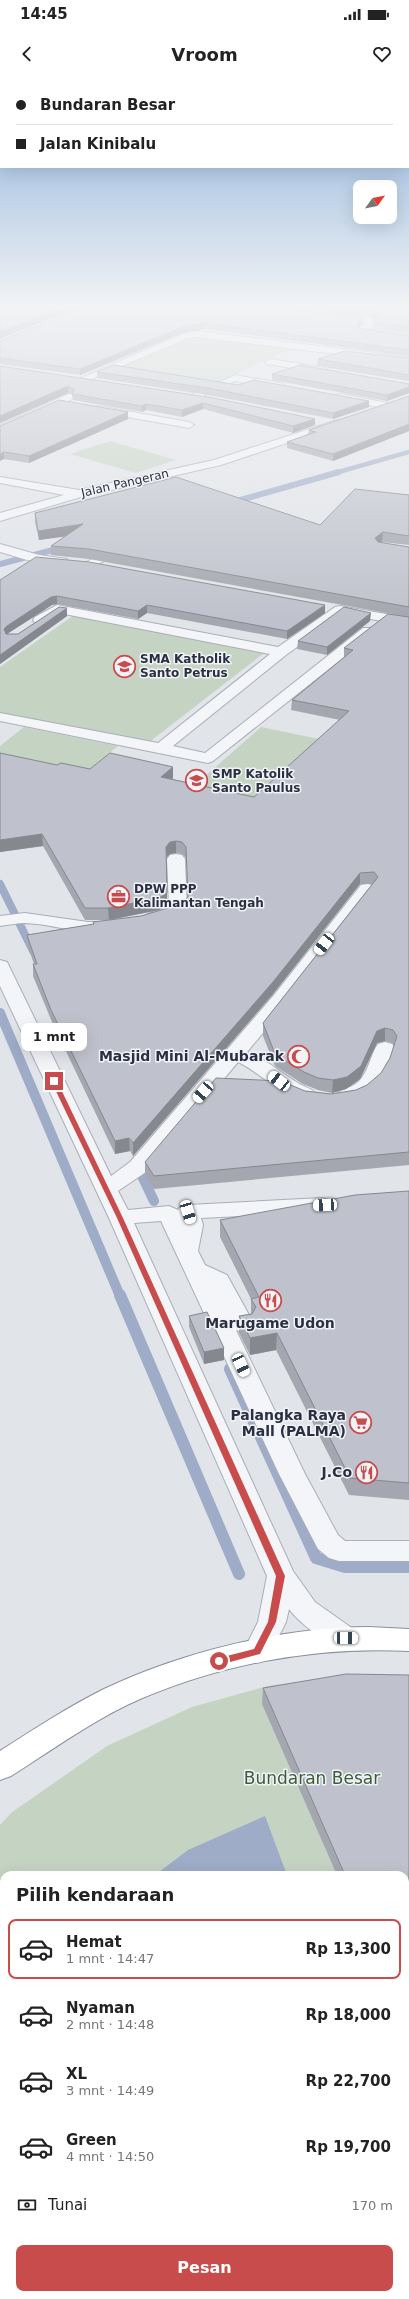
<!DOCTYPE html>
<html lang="id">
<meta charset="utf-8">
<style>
:root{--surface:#fff;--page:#f2f2f2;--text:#222;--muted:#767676;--line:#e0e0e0;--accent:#c94c4d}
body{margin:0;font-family:"DejaVu Sans",sans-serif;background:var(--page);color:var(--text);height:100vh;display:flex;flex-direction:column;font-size:15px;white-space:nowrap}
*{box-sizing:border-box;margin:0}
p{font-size:13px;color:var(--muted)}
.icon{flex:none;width:22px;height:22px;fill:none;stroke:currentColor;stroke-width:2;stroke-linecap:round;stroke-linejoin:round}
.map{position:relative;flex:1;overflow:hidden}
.side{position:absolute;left:0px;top:1791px;width:409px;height:428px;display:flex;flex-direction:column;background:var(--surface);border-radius:12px 12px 0 0;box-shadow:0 4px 16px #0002}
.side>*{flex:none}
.banner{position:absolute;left:0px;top:0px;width:409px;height:88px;box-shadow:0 4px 16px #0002;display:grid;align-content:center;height:88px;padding:0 16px;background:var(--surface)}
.needle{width:26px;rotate:57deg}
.controls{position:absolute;left:353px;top:100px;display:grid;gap:8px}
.controls a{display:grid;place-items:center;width:44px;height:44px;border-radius:8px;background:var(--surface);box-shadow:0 4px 16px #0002;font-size:20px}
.end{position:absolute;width:18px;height:18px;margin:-9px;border:5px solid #c94c4d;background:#fff;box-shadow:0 0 0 2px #fff}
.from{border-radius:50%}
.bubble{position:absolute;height:28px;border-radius:8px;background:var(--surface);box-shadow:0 4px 16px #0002;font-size:13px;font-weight:600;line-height:28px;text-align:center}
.car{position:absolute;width:12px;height:24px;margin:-12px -6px;border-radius:5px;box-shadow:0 0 3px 1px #0007;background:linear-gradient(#fff 24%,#345 0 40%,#fff 0 76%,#345 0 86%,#fff 0)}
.banner b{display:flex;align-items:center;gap:14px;height:38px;font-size:15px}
.banner b+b{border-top:1px solid var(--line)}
.banner i{width:10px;height:10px;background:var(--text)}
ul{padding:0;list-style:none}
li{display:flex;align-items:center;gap:12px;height:60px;margin:0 8px 6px;padding:0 8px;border:2px solid transparent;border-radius:8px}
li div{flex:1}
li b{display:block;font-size:15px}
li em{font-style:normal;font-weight:600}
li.current{border-color:var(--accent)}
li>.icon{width:36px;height:36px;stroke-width:1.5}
h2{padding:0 16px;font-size:18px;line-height:48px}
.pay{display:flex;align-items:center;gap:10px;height:44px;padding:0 16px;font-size:15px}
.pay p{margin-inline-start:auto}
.primary-button{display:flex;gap:8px;margin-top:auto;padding:8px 16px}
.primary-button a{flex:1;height:46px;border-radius:8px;background:var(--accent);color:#fff;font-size:16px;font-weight:600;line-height:46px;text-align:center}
.status{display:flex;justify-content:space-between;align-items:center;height:28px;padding:0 20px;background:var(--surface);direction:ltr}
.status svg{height:11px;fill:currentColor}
header{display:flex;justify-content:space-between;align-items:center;height:52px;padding:0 16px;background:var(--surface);font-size:18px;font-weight:600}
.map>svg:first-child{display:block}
.green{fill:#c5d3c3;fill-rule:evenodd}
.water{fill:#9eacc8}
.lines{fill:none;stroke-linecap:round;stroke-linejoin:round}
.stream-far4{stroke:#9eacc8;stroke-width:4.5}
.stream-far3{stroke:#9eacc8;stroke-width:6}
.stream-far2{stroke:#9eacc8;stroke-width:8}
.stream-far1{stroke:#9eacc8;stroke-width:10}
.stream{stroke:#9eacc8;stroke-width:12}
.minor-casing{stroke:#aaaeb7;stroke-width:2}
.highway-casing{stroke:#898fa0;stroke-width:2}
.minor{fill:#f4f5f8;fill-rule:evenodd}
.highway{fill:#fff;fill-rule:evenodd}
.wall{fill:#a4a7af}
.shaded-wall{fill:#86888f}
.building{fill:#bfc2cc;stroke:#86888f}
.route{fill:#c94c4d}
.labels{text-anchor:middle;stroke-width:3;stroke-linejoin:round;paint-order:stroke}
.far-street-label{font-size:12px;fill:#2a2f41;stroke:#f1f3f7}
.far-poi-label{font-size:12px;font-weight:bold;fill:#2a2f41;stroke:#f1f3f7;text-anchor:start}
.poi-label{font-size:14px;font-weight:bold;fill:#2a2f41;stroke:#f1f3f7;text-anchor:end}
.near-park-label{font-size:17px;fill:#3a5c38;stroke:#f1f3f7}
</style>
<div class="status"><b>14:45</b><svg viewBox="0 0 49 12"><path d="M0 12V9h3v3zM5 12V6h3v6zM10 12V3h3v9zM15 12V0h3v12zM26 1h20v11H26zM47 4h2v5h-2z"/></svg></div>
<header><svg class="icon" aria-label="back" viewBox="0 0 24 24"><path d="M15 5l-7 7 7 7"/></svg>Vroom<svg class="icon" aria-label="heart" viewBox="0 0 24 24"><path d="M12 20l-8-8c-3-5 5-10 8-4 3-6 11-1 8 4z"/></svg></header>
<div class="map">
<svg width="409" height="2219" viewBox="0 0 409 2219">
<rect width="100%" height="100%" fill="#e1e4e9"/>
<!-- green -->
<path class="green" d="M195 255 290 269 208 307 110 290Z
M110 361 176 380 136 393 70 374Z
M73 536 264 573 148 663 0 635V587Z
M24 647 118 666 85 693 0 675V666Z
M261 647 348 665 272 733 186 713Z
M342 1596H409V2219H0V1745L11 1733 107 1666 192 1627 268 1606ZM4 1795H405V2215H4Z"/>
<!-- water -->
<path class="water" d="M265 1736 287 1795H155L188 1770Z
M4 2015V2215H61L49 2219H0V2029Z"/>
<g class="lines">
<!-- stream-far4 -->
<path class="stream-far4" d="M335 393 409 372"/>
<!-- stream-far3 -->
<path class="stream-far3" d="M230 423 339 392
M0 484 64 467"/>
<!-- stream-far2 -->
<path class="stream-far2" d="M0 804 33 871"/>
<!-- stream-far1 -->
<path class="stream-far1" d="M0 933 120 1216
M143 1098 154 1121"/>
<!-- stream -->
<path class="stream" d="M120 1215 239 1494
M230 1289 316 1478 345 1487H409"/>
<defs>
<path id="minor" d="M281 229H301L372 238 378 243 369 249 409 255V261L358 253V249L367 243 285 232Z
M197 251 409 277V283L197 257 188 258 82 303 79 304 74 301 183 254Z
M270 279 325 288 330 291 325 294 267 284 265 282Z
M235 295 281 303 286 306 281 309 234 301 232 303 194 320H186L185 318Z
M97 301 102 304 101 306 0 352V345Z
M340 314 388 323 393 326 388 329 336 319V315Z
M98 326 189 342 194 345 189 348 94 331 93 329Z
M337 340 341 341V345L221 385 81 417 0 441V433L64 415 0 403V397L79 410 214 380Z
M0 464 39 475 67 479 69 482C62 493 12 475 0 472Z
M104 472 127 475 133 479 127 483 106 480 89 488 83 484Z
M57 525 278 567 335 527 340 526 409 538V546L343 534 286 575 173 666 205 673 363 548H373L375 551 373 554 213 681 208 683 0 641V633L158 663 270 574 59 533 45 543H35L33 540 35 537Z
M176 774 182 775 185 779 187 829C181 838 158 844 148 842L145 838 148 834 169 826 167 779 170 775Z
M367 804 373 805 376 809 373 813 288 923 247 972C266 979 280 992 298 1003 304 1007 312 1008 316 1014L313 1018C288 1025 261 992 238 982L146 1092 118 1111 128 1130 169 1126 178 1130 180 1127 188 1125 322 1118 330 1120 333 1125 330 1130 322 1132 201 1138 203 1145 198 1171 205 1185 227 1195 254 1244 250 1250 242 1252 236 1250 305 1394 338 1455 345 1461H409V1481H339L329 1478 318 1469 279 1394 161 1141 134 1143 293 1491 315 1522 356 1551 360 1559 356 1567C352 1568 348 1570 344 1570 329 1566 298 1542 289 1529L286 1542 267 1580 257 1583 247 1580 243 1572 258 1542 267 1496 109 1138 0 906V880L7 882 9 886 111 1096 130 1082 274 915 361 805Z
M25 833 88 842H118L121 846 118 850C87 858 56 844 25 843 17 843 8 845 0 846V836Z
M385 962 392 964 395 968C385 993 369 1031 335 1022L332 1018C337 1010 351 1009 359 1001 369 991 370 975 378 964Z"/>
<path id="highway" d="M369 1547 409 1549V1571C313 1566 214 1585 127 1625 86 1645 49 1672 11 1696L0 1700V1671C34 1649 68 1627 104 1609 181 1572 284 1547 369 1547Z"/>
</defs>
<!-- minor casing -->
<use href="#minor" class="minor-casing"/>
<!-- highway casing -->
<use href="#highway" class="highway-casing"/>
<!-- minor -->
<use href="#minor" class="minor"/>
<!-- highway -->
<use href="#highway" class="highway"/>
</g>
<!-- wall -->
<path class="wall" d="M80 229 363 244 358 248 409 256V276L204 249 182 253 80 295 0 284V261Z
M309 229H409V253L373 248V242L376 240 372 237Z
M409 278V301L317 286 318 279Z
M0 286 214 318 315 345 293 353 203 329 182 337 146 330 142 332 73 320 72 315 68 313 0 343Z
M97 292 238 305 369 321V327L333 339 214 316 97 298Z
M272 294 409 304V313L387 321 272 300Z
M409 316V351L333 381 287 368V362L308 354 309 350Z
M128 332V339L29 383 4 379 0 346Z
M409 415V465L382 462 381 463 409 467V537L89 479 51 475V466L65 456 39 460 35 442V433L320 445Z
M0 500 325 525V533L287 559 147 533 138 539 57 524 52 525 7 554H18L67 536 0 584Z
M409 537V1085L154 1109 145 1095V1082L305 1011 331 1014 356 1010 367 1005 381 993 390 978 394 965 392 963 385 961 377 963 360 999 346 1009 332 1013 318 1010 303 1004 275 986 263 956V943L372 804H360L273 914 133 1076 130 1071 115 1074 52 942 33 896V884H34L28 867 27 855 93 844V842L141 836 181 824 188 818 186 778 182 774 176 773 170 774 166 778 167 825 159 830 109 840H85L43 766 0 772V673L57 685 90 689 173 687V698L172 699 254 717 340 640 291 630 292 620 344 578V568Z
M370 541 327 575 297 569 298 561Z
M409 1111V1420L349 1415 276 1270 250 1275 239 1253V1236L251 1234V1219L220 1157V1140Z
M189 1236 224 1280 204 1284 189 1247Z
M409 1595V1836H405V1795H337L262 1624 263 1608Z"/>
<!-- shaded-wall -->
<path class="shaded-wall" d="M60 229H75L0 259V252Z
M363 238V244L356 249 357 243Z
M204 243V249L182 253 80 295V289L182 247Z
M68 306V313L0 343V336Z
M409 307V313L387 321V315Z
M369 321V327L333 339V333Z
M203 323V329L182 337V330Z
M146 324V330L142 332V326Z
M128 332V339L29 383V376Z
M315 339V345L293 353V346Z
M409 344V351L333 381V374Z
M4 372V379L0 381V374Z
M83 444V454L39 460 38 451Z
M383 452 382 462 375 467V458Z
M57 516V524L52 525 7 554 5 557 4 549 7 546 51 517Z
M147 525V533L138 539V531Z
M325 525V533L287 559V551Z
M67 528V536L0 584V575Z
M371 533 370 541 327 575V567Z
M173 687V698L161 708V697Z
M42 754 43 766 0 772V760Z
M176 761V773L170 774 166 778V767L170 762Z
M360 793V804L273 914 133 1076V1063Z
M167 813V825L159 830 109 840 108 828Z
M385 948V961L377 963 360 999 346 1009 332 1013 333 1000 377 951Z
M129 1058 130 1071 115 1074V1061Z
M277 1253 276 1270 250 1275V1258Z
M224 1268V1280L204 1284V1272Z"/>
<!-- building -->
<path class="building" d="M0 229H60L0 252Z
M80 229H292L363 238 357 243 358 248 409 256V270L204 243 182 247 80 289 0 278V261Z
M356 229H409V247L373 242 380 237 372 231Z
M345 271 409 278V295L318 279Z
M114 285 238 305 254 300 369 321 333 333 214 309 97 292Z
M300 285 409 304V307L387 315 272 294Z
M0 286 214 318 315 339 293 346 203 323 182 330 146 324 142 326 72 314 75 310 68 306 0 336Z
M409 316V344L333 374 287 362 316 352 309 350Z
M59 320 128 332 29 376 4 372 0 374V346Z
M176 397 320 445 355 409 409 415V456L383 452 375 458 378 462 409 467V527L89 469 51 466 83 444 38 451 35 433Z
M36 477 89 482 325 525 287 551 147 525 138 531 57 516 51 517 7 546 4 549 6 554H18L59 527 67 528 0 575V500Z
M344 527 371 533 327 567 298 561Z
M388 534 409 537V1072L154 1096 145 1082 216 998 281 1001 305 1011 331 1014 356 1010 367 1005 381 993 390 978 397 956 393 950 385 948 377 951 361 986 347 997 333 1000 318 998 304 992 275 974 263 943 378 797 374 792 360 793 273 902 133 1063 129 1058 115 1061 51 930 33 884H37L27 855 94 844 93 842 141 836 181 824 188 817 186 767 182 762 176 761 170 762 166 767 167 813 159 818 108 828H85L42 754 0 760V673L57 685 61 683 90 689 110 673 173 687 161 697 254 717 349 631 292 620 353 570 344 568Z
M409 1111V1403L350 1398 277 1253 250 1258 239 1236 252 1234 256 1227 251 1219 259 1217 220 1140 355 1115Z
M207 1232 224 1268 204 1272 189 1236Z
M346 1594 409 1595V1820H405V1795H345L263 1608Z
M167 2217 168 2219H162Z"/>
<!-- sky -->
<linearGradient id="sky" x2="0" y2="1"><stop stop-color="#8ab1db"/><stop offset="0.42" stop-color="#f2f3f5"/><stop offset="1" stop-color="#f2f3f5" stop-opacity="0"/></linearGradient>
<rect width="409" height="539" fill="url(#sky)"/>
<!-- route -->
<path class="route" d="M54 999 57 1001 123 1138 285 1496 276 1542 260 1574 219 1585 215 1581 219 1578 254 1569 268 1542 276 1496 117 1138 51 1001Z"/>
<!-- icons -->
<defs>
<symbol id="school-ring" viewBox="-11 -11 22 22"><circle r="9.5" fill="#f1f3f7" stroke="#c94c4d" stroke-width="1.5"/><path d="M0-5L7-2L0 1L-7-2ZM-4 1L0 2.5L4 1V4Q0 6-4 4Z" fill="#c94c4d"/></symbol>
<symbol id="office-ring" viewBox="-11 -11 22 22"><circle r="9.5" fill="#f1f3f7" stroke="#c94c4d" stroke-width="1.5"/><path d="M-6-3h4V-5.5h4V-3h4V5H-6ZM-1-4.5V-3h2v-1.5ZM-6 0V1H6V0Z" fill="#c94c4d"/></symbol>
<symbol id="mosque-ring" viewBox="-11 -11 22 22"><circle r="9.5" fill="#f1f3f7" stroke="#c94c4d" stroke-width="1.5"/><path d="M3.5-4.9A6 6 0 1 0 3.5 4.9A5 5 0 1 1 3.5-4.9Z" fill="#c94c4d"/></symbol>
<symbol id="restaurant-ring" viewBox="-11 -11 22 22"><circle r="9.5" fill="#f1f3f7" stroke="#c94c4d" stroke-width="1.5"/><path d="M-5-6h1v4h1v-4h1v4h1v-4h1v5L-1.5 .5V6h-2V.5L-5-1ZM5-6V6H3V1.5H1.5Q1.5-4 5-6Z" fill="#c94c4d"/></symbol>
<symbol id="supermarket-ring" viewBox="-11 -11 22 22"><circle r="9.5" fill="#f1f3f7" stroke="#c94c4d" stroke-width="1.5"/><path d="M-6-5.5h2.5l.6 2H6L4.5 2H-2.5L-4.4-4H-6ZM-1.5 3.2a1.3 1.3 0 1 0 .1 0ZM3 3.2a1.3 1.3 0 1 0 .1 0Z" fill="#c94c4d"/></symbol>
</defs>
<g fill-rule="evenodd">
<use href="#school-ring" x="112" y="574" width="25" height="25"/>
<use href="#school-ring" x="184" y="688" width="25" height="25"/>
<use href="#office-ring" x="106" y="804" width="25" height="25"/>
<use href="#mosque-ring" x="286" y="964" width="25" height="25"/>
<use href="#restaurant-ring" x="258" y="1208" width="25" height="25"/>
<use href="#supermarket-ring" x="348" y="1330" width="25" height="25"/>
<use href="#restaurant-ring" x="354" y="1380" width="25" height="25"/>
</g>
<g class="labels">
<!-- far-street labels -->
<g class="far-street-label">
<text transform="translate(125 403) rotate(-13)" y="4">Jalan Pangeran</text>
</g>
<!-- far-poi labels -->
<g class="far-poi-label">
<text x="140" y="583">SMA Katholik<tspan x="140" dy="14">Santo Petrus</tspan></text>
<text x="212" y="698">SMP Katolik<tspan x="212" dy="14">Santo Paulus</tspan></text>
<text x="134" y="813">DPW PPP<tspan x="134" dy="14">Kalimantan Tengah</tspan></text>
</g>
<!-- poi labels -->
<g class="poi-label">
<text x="284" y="981">Masjid Mini Al-Mubarak</text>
<text x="270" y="1248" text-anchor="middle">Marugame Udon</text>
<text x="346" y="1340">Palangka Raya<tspan x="346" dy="16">Mall (PALMA)</tspan></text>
<text x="352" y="1397">J.Co</text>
</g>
<!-- near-park labels -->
<g class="near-park-label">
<text x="312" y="1704">Bundaran Besar</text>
</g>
</g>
</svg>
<div class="controls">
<a><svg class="needle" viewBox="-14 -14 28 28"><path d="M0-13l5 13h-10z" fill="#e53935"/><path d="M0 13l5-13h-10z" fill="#767676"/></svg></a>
</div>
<i class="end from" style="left:219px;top:1581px"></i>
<i class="end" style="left:54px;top:1001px"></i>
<div class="bubble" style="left:21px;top:943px;width:66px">1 mnt</div>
<i class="car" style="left:324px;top:864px;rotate:218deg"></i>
<i class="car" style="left:279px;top:1001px;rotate:308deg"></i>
<i class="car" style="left:203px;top:1012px;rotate:221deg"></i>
<i class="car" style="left:325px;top:1125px;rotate:267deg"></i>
<i class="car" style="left:188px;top:1132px;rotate:163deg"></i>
<i class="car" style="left:241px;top:1285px;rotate:155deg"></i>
<i class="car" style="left:346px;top:1558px;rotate:91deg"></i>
<div class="banner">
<b><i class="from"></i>Bundaran Besar</b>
<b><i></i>Jalan Kinibalu</b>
</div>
<section class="side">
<h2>Pilih kendaraan</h2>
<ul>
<li class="current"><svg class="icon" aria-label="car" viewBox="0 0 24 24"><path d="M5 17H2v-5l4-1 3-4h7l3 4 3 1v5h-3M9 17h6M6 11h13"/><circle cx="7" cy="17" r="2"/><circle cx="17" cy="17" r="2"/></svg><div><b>Hemat</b><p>1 mnt · 14:47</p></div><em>Rp 13,300</em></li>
<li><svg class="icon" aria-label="car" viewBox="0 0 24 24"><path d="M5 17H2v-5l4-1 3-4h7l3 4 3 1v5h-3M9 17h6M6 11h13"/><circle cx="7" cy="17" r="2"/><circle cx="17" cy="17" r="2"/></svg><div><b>Nyaman</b><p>2 mnt · 14:48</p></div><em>Rp 18,000</em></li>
<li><svg class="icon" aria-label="car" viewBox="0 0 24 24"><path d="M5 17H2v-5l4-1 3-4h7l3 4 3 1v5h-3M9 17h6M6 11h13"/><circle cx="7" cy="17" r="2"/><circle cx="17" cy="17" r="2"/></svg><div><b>XL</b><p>3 mnt · 14:49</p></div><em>Rp 22,700</em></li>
<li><svg class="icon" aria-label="car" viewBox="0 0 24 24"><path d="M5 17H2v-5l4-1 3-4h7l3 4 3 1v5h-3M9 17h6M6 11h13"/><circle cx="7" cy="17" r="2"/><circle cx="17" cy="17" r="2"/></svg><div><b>Green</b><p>4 mnt · 14:50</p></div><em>Rp 19,700</em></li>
</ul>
<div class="pay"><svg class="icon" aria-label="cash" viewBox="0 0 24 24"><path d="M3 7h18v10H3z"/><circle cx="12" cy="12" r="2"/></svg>Tunai<p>170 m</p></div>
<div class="primary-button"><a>Pesan</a></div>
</section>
</div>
